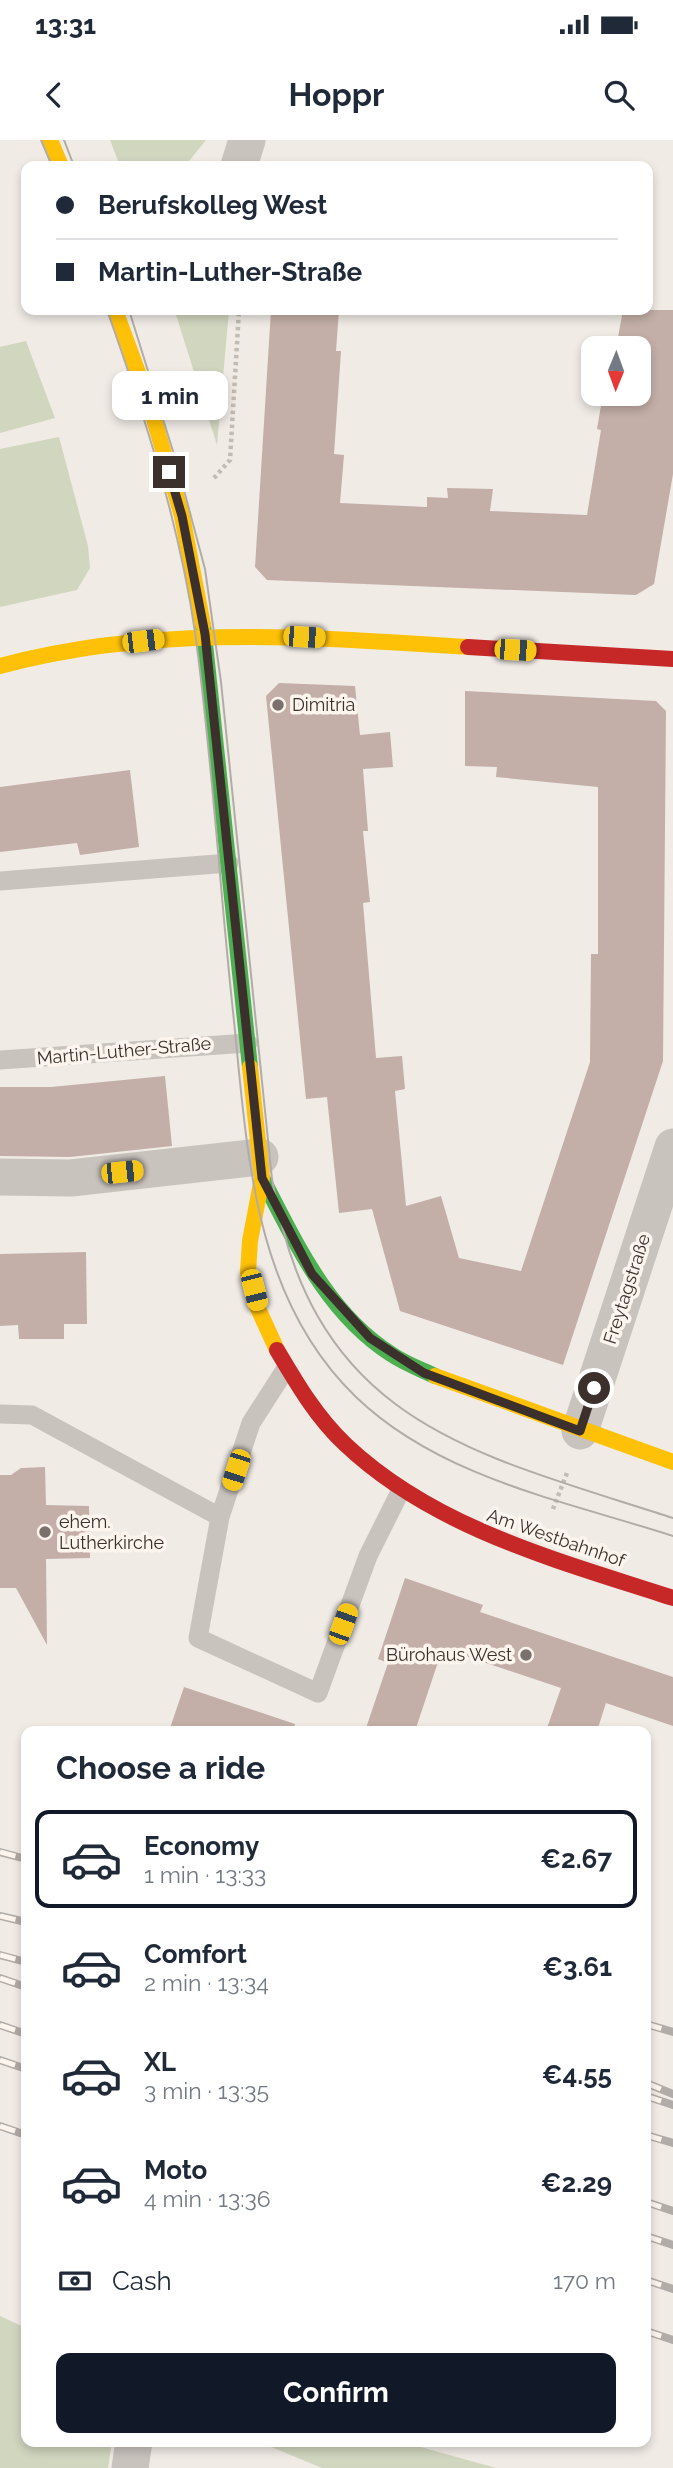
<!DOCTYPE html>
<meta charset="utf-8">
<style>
:root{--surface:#fff;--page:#f2f2f3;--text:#1f2937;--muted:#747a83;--line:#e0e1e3;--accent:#111827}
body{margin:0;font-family:Raleway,sans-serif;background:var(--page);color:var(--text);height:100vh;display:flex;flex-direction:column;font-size:26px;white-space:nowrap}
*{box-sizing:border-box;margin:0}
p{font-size:23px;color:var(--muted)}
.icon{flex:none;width:38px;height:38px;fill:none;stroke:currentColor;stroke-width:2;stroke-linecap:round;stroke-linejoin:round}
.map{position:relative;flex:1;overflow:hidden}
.panel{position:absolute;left:21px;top:1586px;width:630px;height:721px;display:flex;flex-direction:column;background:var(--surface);border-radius:14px;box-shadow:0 4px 10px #0003}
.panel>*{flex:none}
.banner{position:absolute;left:21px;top:21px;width:632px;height:154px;border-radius:14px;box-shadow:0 4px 10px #0003;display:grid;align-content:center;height:154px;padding:0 35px;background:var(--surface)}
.needle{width:46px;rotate:181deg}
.fabs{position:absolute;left:581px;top:196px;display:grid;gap:14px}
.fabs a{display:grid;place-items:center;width:70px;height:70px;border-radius:14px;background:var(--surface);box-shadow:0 4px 10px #0003;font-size:35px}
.end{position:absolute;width:32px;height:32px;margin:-16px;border:9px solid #3b302b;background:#fff;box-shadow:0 0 0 4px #fff}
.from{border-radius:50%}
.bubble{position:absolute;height:49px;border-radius:14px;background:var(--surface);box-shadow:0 4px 10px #0003;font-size:23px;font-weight:700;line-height:49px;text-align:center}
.car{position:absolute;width:21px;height:42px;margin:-21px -10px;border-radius:9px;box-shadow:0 0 5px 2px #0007;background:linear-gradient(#f5c518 24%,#345 0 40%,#f5c518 0 76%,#345 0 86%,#f5c518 0)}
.banner b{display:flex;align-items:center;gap:24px;height:66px;font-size:26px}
.banner b+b{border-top:2px solid var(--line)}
.banner i{width:18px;height:18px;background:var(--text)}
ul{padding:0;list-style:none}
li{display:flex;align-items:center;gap:21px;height:98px;margin:0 14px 10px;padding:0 21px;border:4px solid transparent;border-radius:14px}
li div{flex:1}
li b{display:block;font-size:26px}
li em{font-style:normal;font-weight:700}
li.active{border-color:var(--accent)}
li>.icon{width:63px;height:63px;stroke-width:1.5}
h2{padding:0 35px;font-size:32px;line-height:84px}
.pay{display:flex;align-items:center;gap:18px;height:77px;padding:0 35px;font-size:26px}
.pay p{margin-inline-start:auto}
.primary-button{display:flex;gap:14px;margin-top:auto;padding:14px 35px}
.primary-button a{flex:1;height:80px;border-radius:14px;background:var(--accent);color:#fff;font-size:28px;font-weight:700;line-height:80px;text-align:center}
.status{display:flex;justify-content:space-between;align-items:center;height:49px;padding:0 35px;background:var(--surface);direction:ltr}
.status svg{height:19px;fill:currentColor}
header{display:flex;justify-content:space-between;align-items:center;height:91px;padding:0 35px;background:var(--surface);font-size:32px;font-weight:700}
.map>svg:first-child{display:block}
.green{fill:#d1d6bf}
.building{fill:#c3afa7}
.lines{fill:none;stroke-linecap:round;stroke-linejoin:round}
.path{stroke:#c2bbb6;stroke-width:4.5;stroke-dasharray:3.5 3.5;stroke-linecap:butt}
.lane{stroke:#c9c3be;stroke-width:19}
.street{stroke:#c9c3be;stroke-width:37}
.fast{stroke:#4caf50;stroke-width:16}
.slow{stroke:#ffc107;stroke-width:16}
.jam{stroke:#c62828;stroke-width:16}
.tram{stroke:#b1aca8;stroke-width:2}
.rail-casing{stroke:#b1aca8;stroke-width:8}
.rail{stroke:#fbf5ee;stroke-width:5;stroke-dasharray:16;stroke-linecap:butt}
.route{stroke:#3b302b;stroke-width:9}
.poi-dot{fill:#7a716c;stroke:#fbf5ee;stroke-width:2.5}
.labels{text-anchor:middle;stroke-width:7;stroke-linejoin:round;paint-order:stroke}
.poi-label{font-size:18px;fill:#3b302b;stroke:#fbf5ee;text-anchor:start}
.street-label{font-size:18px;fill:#3b302b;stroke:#fbf5ee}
</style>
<div class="status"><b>13:31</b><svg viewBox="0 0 49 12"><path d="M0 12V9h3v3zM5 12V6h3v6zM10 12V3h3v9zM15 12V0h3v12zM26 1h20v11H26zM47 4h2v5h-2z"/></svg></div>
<header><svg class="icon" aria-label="back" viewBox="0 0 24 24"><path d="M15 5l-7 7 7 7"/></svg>Hoppr<svg class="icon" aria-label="search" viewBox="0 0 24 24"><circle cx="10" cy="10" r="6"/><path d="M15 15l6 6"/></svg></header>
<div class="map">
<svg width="673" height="2328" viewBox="0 0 673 2328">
<rect width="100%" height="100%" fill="#f0ebe5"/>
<!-- green -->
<path class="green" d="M110 0H206L185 26H120Z
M174 170H229L217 305 177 178Z
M26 201 55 278 0 293V207Z
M59 297 88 406 90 428 77 450 0 467V309Z
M0 2176 26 2188V2301H112L108 2328H0Z
M257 2301H399L496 2328H322Z"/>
<!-- building -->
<path class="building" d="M271 170H339L336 211H341L334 314 344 315 340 363 427 367V357L448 358 447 348 493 349 490 371 587 375 601 290 597 289 603 254H639V208H616L623 170H673V334L654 444 636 455 267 440 255 427Z
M279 543 355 546 360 595 390 592 393 627 363 629 368 691H363L370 762 363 763 376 918 402 916 405 949 395 951 406 1066 441 1056 459 1118 521 1131 590 922 591 814H598V647L496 637 497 627 465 626V551L656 561 666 571 663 921 563 1225 400 1171 372 1069 339 1073 327 957 306 959 266 556Z
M130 630 139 707 80 715 77 703 0 712V647Z
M165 936 172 1006 70 1017 0 1016V947H51Z
M86 1112 87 1184H64V1199H19L18 1185 0 1186V1114Z
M45 1327 46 1365 89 1366 90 1418 46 1419 47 1505 16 1448H0V1335H11L21 1328Z
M405 1438 483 1465 480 1472 673 1537V1586L606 1563 597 1591H546L561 1548 465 1516 464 1521 441 1513 415 1591H365L388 1523 378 1519Z
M184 1547 295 1584 294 1591H169Z"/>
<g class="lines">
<!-- path -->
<path class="path" d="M214 338 230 320 239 170
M553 1369 567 1333"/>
<!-- lane -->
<path class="lane" d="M0 741 229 723
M0 920 248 903
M285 1230 251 1283 220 1377 198 1498 318 1553 368 1416 401 1350
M0 1274 32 1275 220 1377"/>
<!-- street -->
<path class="street" d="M239 26 247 0
M0 1037 71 1038 260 1017
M580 1291 673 1007
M130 2328 134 2301"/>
<!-- fast -->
<path class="fast" d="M203 485 250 927
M262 1038C296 1103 327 1173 391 1214 404 1223 420 1229 435 1236"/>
<!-- slow -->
<path class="slow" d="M50 0 61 26
M115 170 150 265 182 376 203 485
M0 526C154 484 310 497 468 507
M250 927 262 1038 250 1101 248 1132 256 1164 277 1210
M435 1236 673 1322"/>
<!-- jam -->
<path class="jam" d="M468 507 673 519
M277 1210C297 1244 317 1278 346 1305 435 1389 560 1421 673 1458"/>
<!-- tram -->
<path class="tram" d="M41 0 52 26
M64 0 74 26
M107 170C144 274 179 382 195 492 212 615 219 739 232 862 247 1000 249 1154 356 1257 440 1338 565 1361 673 1396
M129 170 177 324 205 429 221 542 272 1039C313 1283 469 1312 673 1378"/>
<defs>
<path id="rail" d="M0 1712 26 1719
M0 1776 26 1782
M0 1815 26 1822
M0 1838 26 1847
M646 1884 673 1892
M0 1885 26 1894
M0 1920 26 1929
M646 1943 673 1954
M646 1956 673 1965
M0 1986 26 1995
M646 1995 673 2003
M646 2062 673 2071
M646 2096 673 2105
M646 2140 673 2149
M646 2191 673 2200"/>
</defs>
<!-- rail casing -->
<use href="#rail" class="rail-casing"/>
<!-- rail -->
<use href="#rail" class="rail"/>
</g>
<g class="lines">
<!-- route -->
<path class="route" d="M169 332 182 376 205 494 262 1038 312 1134 370 1198 424 1233 580 1291 594 1248"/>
</g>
<!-- markers -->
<g class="poi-dot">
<circle cx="278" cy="565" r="7"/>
<circle cx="45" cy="1392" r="7"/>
<circle cx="526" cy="1515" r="7"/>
</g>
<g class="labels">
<!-- poi labels -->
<g class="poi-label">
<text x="292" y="571">Dimitria</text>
<text x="59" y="1388">ehem.<tspan x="59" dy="21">Lutherkirche</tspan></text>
<text x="512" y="1521" text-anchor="end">Bürohaus West</text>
</g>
<!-- street labels -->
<g class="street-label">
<text transform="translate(124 911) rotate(-5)" y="6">Martin-Luther-Straße</text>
<text transform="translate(627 1149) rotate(-72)" y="6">Freytagstraße</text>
<text transform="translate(556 1398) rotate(19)" y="6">Am Westbahnhof</text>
</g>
</g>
</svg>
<div class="fabs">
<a><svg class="needle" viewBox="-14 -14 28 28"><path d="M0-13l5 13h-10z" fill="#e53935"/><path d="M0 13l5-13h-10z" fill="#747a83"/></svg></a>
</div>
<i class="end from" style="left:594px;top:1248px"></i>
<i class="end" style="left:169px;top:332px"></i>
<div class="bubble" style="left:112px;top:231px;width:116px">1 min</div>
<i class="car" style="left:304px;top:497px;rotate:93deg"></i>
<i class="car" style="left:143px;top:501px;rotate:83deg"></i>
<i class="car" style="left:515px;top:510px;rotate:93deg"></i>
<i class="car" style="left:122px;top:1032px;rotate:84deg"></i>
<i class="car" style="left:254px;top:1150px;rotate:166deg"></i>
<i class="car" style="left:236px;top:1330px;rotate:198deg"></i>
<i class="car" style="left:343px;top:1484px;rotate:20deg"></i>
<div class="banner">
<b><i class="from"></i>Berufskolleg West</b>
<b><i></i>Martin-Luther-Straße</b>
</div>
<section class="panel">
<h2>Choose a ride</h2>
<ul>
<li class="active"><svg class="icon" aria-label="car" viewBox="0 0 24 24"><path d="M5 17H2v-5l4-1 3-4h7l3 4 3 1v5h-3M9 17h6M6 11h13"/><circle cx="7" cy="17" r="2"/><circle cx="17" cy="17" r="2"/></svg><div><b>Economy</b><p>1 min · 13:33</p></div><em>€2.67</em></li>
<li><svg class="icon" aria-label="car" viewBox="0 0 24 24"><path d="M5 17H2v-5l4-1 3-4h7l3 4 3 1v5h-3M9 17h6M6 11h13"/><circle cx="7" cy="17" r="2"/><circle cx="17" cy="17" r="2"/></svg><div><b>Comfort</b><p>2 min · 13:34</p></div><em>€3.61</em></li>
<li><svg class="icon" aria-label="car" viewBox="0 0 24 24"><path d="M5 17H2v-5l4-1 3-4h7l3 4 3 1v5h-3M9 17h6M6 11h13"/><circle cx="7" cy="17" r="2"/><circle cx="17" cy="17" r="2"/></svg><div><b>XL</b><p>3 min · 13:35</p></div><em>€4.55</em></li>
<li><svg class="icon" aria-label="car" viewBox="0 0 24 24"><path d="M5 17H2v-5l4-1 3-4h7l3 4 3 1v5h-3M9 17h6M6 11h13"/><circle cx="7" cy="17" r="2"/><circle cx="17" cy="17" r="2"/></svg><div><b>Moto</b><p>4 min · 13:36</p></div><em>€2.29</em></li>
</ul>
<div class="pay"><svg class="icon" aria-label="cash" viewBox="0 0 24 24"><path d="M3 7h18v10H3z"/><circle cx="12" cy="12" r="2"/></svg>Cash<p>170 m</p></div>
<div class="primary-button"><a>Confirm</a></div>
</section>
</div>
